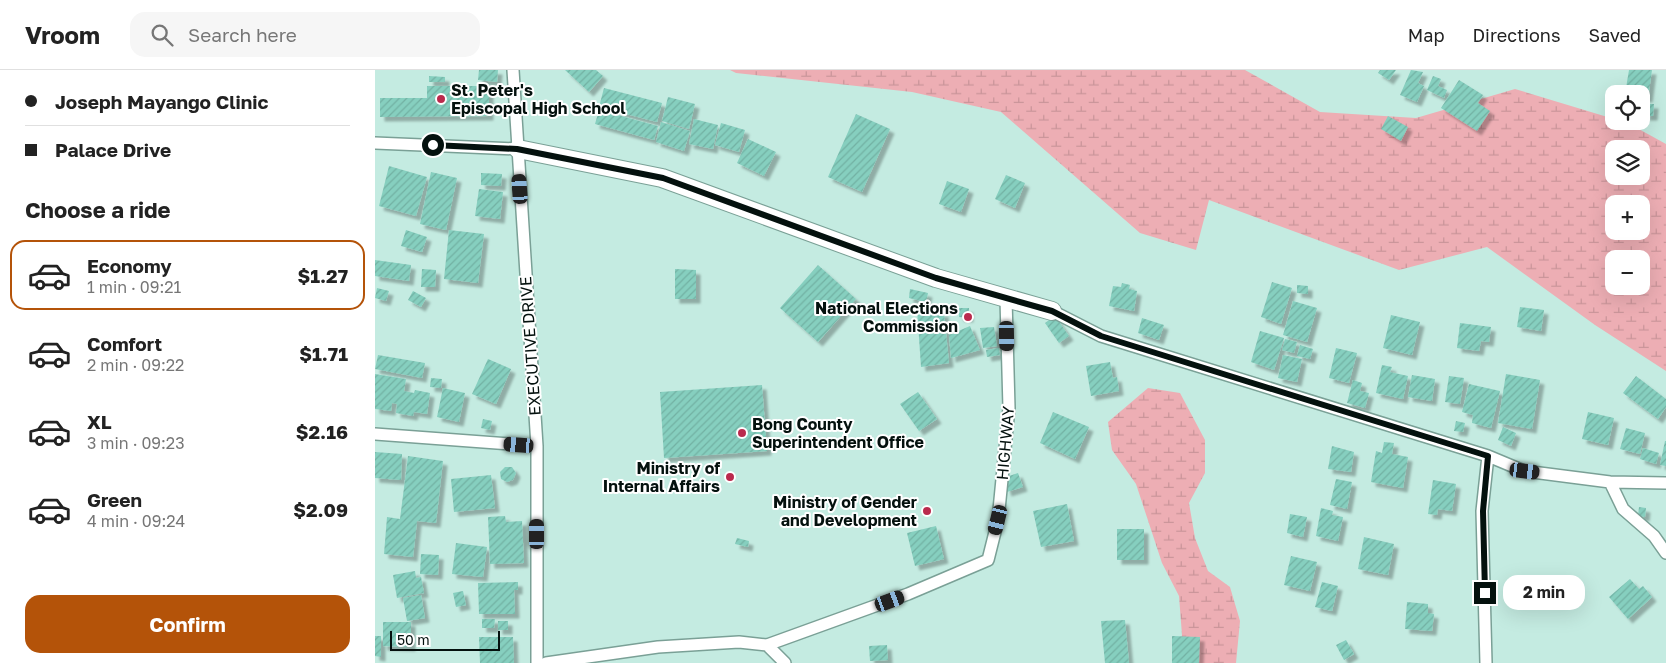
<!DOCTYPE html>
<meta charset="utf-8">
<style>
:root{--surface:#fff;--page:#f6f6f6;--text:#222;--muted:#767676;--line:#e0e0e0;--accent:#b45309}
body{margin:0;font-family:"Golos Text",sans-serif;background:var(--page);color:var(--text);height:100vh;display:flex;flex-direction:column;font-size:19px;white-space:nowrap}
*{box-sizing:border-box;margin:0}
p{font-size:16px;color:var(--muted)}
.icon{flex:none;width:28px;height:28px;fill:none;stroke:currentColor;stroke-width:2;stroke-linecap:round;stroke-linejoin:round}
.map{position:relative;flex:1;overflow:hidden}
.details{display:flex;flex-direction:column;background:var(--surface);width:375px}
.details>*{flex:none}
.hud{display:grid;align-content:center;height:110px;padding:0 25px;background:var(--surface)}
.tools{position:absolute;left:1230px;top:15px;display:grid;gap:10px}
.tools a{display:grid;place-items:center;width:45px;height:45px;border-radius:10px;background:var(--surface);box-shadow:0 5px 20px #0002;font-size:25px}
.scale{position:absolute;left:15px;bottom:12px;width:110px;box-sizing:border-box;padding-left:5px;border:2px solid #04110e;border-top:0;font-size:14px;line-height:18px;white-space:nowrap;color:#04110e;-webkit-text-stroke:4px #fff;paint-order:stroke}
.end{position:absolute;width:22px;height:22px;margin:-11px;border:6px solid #04110e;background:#fff;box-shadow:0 0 0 2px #fff}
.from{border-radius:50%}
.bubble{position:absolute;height:35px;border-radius:15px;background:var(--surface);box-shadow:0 5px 20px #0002;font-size:16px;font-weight:700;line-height:35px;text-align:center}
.car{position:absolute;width:15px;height:30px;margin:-15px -8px;border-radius:6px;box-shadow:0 0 4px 1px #0007;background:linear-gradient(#222 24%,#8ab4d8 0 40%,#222 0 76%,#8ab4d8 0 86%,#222 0)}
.hud b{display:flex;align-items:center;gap:18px;height:48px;font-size:19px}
.hud b+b{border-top:1px solid var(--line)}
.hud i{width:12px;height:12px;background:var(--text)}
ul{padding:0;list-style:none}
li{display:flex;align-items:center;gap:15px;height:70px;margin:0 10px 8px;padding:0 15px;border:2px solid transparent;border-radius:15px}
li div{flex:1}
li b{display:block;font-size:19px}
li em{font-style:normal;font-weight:700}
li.current{border-color:var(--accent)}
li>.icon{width:45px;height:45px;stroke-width:1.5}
h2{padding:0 25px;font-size:22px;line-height:60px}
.primary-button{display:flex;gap:10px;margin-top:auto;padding:10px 25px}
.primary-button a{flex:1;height:58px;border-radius:15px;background:var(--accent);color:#fff;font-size:20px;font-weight:700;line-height:58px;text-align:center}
header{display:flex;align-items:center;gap:30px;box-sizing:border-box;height:70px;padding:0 25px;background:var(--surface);border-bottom:1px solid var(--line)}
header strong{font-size:24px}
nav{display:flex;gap:28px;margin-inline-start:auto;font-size:18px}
.search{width:350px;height:45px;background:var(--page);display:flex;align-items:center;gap:12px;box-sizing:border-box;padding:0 18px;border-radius:15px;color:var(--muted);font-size:19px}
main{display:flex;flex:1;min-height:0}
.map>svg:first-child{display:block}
.wetland{fill:url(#wetland-marsh);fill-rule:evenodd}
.building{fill:url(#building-hatch);filter:url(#shadow)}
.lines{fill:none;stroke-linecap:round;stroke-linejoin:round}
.street-casing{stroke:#7aa096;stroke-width:14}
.primary-casing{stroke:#7aa096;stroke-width:20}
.street{stroke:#fff;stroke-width:11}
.primary{stroke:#fff;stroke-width:18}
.route{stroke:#04110e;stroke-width:6}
.poi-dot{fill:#ba2a4d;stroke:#fff;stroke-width:2}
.labels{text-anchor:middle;stroke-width:4;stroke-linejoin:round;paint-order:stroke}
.poi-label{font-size:16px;font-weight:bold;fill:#04110e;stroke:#fff;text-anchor:end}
.street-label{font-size:16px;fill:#04110e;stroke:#fff}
</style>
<header>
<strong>Vroom</strong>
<div class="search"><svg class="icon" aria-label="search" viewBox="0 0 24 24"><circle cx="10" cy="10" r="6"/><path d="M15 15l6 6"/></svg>Search here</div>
<nav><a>Map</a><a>Directions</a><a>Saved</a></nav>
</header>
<main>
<section class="details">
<div class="hud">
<b><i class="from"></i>Joseph Mayango Clinic</b>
<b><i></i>Palace Drive</b>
</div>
<h2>Choose a ride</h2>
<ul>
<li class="current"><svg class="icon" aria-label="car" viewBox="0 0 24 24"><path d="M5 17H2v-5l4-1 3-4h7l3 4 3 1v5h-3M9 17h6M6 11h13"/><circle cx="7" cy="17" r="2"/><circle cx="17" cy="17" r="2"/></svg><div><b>Economy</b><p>1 min · 09:21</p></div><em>$1.27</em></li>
<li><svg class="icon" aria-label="car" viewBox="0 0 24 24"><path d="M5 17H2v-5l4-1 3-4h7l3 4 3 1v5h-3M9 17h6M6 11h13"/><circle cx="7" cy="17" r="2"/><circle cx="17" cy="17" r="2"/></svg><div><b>Comfort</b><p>2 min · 09:22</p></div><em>$1.71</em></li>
<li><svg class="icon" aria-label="car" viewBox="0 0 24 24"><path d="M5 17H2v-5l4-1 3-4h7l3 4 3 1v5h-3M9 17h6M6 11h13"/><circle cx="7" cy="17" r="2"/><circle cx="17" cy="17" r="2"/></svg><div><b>XL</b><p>3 min · 09:23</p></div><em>$2.16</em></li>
<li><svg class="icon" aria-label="car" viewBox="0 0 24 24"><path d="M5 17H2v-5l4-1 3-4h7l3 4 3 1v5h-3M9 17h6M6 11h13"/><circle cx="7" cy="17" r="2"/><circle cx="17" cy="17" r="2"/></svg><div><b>Green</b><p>4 min · 09:24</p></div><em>$2.09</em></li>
</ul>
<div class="primary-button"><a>Confirm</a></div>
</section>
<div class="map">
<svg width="1291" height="593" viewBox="0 0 1291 593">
<defs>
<pattern id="wetland-marsh" width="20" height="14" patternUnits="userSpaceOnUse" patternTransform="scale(1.25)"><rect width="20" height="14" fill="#edaeb4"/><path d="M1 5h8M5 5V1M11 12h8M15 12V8" fill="none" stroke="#ca959a"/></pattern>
<pattern id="building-hatch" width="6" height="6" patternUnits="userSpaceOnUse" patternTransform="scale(1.25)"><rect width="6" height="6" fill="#86cfbf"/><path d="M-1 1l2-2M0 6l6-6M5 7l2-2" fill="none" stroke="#72b1a3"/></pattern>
<filter id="shadow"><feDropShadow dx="4.5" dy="4.5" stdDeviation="1" flood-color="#0004"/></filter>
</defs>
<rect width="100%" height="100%" fill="#c4ebe1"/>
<!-- wetland -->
<path class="wetland" d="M355 0H870L945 42 1041 48 1140 19 1239 49V51L1251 52 1291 74V301L1220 255 1112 177 1024 200 834 130 821 180 765 163 626 42 537 22 361 3ZM1239 79H1266V106H1239ZM1239 134H1266V161H1239ZM1239 189H1266V216H1239Z
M773 318 805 323 830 370V403L814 433 820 468 833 501 855 517 865 551 861 593H802L807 565 804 526 787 493 761 414 737 380 733 352Z"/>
<!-- building -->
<path class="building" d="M104 0H123L122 12 103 10Z
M190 0H221L228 6 214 22Z
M1005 0H1021L1014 10 1003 3Z
M1036 0 1048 2 1043 13 1049 16 1042 32 1025 25Z
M1254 0H1277L1273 28 1266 27V24H1250Z
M54 6 70 7V12H54Z
M1058 6 1066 9 1063 16 1072 20 1069 28 1052 20Z
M1084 10 1108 25 1103 33 1115 41 1102 61 1066 38Z
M52 16H114V46L5 47V28H52Z
M229 18 287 33 282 52 224 37Z
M293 27 320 34 314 59 287 51Z
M1271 34H1279L1278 46H1270Z
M224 40 283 56 279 70 220 54Z
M481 44 515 59 487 122 453 107Z
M1013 46 1033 57 1026 71 1006 59Z
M319 49 343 55 338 79 314 74Z
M286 52 315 61 309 81 281 72Z
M346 53 370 60 364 82 340 75Z
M373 69 401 82 389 106 362 93Z
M14 96 52 107 41 146 4 136Z
M56 102 82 108 71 160 45 154Z
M106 103 127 104 126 116 106 115Z
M631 105 650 113 640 138 620 129Z
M572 111 594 119 586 142 564 134Z
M104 119 128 122 125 149 100 146Z
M31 160 52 167 47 182 26 176Z
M74 160 109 164 103 213 69 209Z
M0 190 36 195 34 211 0 206Z
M443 195 481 229 443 272 405 238Z
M47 199 61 200 60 217H46Z
M300 199 321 200V229H300Z
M897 212 917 218 906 254 886 247Z
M747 213 755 215 754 219 762 221 759 241 734 236 738 216 746 217Z
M922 215 933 216V224L922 223Z
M2 218 14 221 11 231 0 228Z
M535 219 553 223 551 232 534 228Z
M38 221 51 228 46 237 33 230Z
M918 231 942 238 932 272 908 265Z
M1145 237 1169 240 1166 261 1142 257Z
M555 238 556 244 569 242 574 293 546 297 542 239Z
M584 238H594V248L584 247Z
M1016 245 1045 252 1037 285 1008 278Z
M680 246 694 266 684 273 670 253Z
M767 248 789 255 784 270 763 263Z
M1085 253 1116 257 1114 272 1106 271 1104 281 1082 278Z
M595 256 605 280 576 288 574 265Z
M619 257 622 276 608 278 605 258Z
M885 261 909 268 899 300 876 292Z
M910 269 922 272 919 283 907 280Z
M925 275 938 279 935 289 922 286Z
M624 278 625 285 612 287 611 280Z
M961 278 982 283 974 313 954 308Z
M3 285 50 293 47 308 0 299Z
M908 285 927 289 922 312 903 308Z
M113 289 136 299 121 334 97 324Z
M735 292 738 308 742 307 744 321 716 326 711 296Z
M1007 295 1017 297 1015 302 1033 306 1028 329 1001 323Z
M0 304 31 309 29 321 39 323 40 320 55 323 52 344 39 342 38 346 21 343 22 334 17 333 16 341 0 339Z
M1131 304 1165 310 1157 359 1123 353Z
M1037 305 1060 309 1057 331 1033 327Z
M1074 306 1089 308 1085 334 1070 332Z
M1261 306 1291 329V337L1283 349 1248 323Z
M56 308 67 309 66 318 55 317Z
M978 310 987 313 985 321 994 323 990 338 972 333Z
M1094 314 1125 321 1116 358 1097 353 1098 345 1087 342Z
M387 315 392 381 289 388 285 322Z
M68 318 90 323 84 352 62 347Z
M543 322 562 349 544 361 525 334Z
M678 342 714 357 700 389 665 373Z
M1213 342 1239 348 1233 375 1207 369Z
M108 349 117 351 115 360 106 358Z
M1081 351 1090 353 1088 362 1079 361Z
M1128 357 1141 363 1136 376 1123 370Z
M1251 358 1270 363 1265 384 1245 379Z
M1290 371H1291V396L1285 395Z
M1009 372 1019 373 1017 384 1033 387 1028 418 996 412 1001 381 1007 383Z
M957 376 979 382 976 402 953 399Z
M1268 378 1284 383 1281 394 1265 389Z
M0 382 27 384 26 410 0 408Z
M33 386 68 391 61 453 42 451 38 487 9 484 12 447 25 449Z
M130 397H137L141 403 138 410 132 412 126 409 125 402Z
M643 403 648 417 632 422 628 408Z
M116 405 120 438 79 442 76 409Z
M961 409 977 412 972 439 955 435Z
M1058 410 1081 414 1077 441 1063 439 1062 445 1053 444Z
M692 434 699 471 666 477 658 441Z
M1264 437 1271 438 1270 447 1263 446Z
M946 438 958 441 957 445 968 447 963 471 941 466Z
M915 444 932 447 928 467 912 463Z
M130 446 131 452 147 451 149 493 115 494 113 447Z
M561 456 569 489 540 496 532 463Z
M742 459H769V490H742Z
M989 467 1019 474 1013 505 983 499Z
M362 468 374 471 373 477 360 474Z
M81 473 112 477 108 507 77 504Z
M46 484 64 485 63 505 45 504Z
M916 486 942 492 935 521 909 515Z
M40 501 41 508 46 507 49 523 22 528 18 505Z
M1255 509 1264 519 1268 516 1277 527 1253 549 1234 527Z
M143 512V520H139L140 544H104L103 513Z
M947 512 963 516 957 541 940 537Z
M88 521 91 535 81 537 78 523Z
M46 525 50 548 32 551 28 528Z
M1032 532 1053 534V543L1059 544 1057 561 1030 559Z
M107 549H120L119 558H107Z
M750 550 754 593H730L726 551Z
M123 551H133V560H123Z
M8 552H36V577L8 576Z
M0 566H6V587L0 586Z
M797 566 825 567 824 593H797Z
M104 567H138L139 593H105Z
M971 570 979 584 969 590 961 575Z
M512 575 513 590 495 591 494 576Z"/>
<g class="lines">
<defs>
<path id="street" d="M138 0 162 376V593
M0 73 143 79
M677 241 726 266 1113 386 1149 401 1235 412 1291 413
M0 364 162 376
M1235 412 1248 439 1279 466 1291 483
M392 575 533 524 613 490 623 450 634 338 631 229
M171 593 283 577 364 572 392 575 410 593
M1111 593 1107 441 1113 386"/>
<path id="primary" d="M143 79 287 108 561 208 677 241"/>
</defs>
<!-- street casing -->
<use href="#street" class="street-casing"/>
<!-- primary casing -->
<use href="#primary" class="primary-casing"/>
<!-- street -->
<use href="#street" class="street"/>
<!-- primary -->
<use href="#primary" class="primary"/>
</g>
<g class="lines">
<!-- route -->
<path class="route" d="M58 75 142 79 288 108 561 208 677 241 726 266 1113 386 1108 441 1110 523"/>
</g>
<!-- markers -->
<g class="poi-dot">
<circle cx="66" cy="29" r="5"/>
<circle cx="593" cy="247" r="5"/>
<circle cx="367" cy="363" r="5"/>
<circle cx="355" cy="407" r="5"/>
<circle cx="552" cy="441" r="5"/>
</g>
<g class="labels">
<!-- poi labels -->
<g class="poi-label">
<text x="76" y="26" text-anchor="start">St. Peter's<tspan x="76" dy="18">Episcopal High School</tspan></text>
<text x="583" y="244">National Elections<tspan x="583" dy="18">Commission</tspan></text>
<text x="377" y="360" text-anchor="start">Bong County<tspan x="377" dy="18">Superintendent Office</tspan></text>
<text x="345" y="404">Ministry of<tspan x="345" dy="18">Internal Affairs</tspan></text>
<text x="542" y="438">Ministry of Gender<tspan x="542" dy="18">and Development</tspan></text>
</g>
<!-- street labels -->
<g class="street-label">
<text transform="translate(155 276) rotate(-94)" y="6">EXECUTIVE DRIVE</text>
<text transform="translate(630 373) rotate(-85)" y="6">HIGHWAY</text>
</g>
</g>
</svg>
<div class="tools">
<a><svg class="icon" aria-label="locate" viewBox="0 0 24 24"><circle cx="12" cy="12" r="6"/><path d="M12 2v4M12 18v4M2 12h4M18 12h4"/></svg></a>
<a><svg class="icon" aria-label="layers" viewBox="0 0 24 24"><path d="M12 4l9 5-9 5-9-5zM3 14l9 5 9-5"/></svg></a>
<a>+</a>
<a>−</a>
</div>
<div class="scale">50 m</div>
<i class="end from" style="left:58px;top:75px"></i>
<i class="end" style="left:1110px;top:523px"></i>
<div class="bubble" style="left:1128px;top:505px;width:82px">2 min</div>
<i class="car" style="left:145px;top:119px;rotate:356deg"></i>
<i class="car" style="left:632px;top:266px;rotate:179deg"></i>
<i class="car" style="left:144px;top:375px;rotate:274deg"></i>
<i class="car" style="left:1150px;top:401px;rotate:97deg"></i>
<i class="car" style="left:623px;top:450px;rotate:194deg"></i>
<i class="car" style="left:162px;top:464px;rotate:0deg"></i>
<i class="car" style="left:515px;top:531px;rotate:70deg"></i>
</div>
</main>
